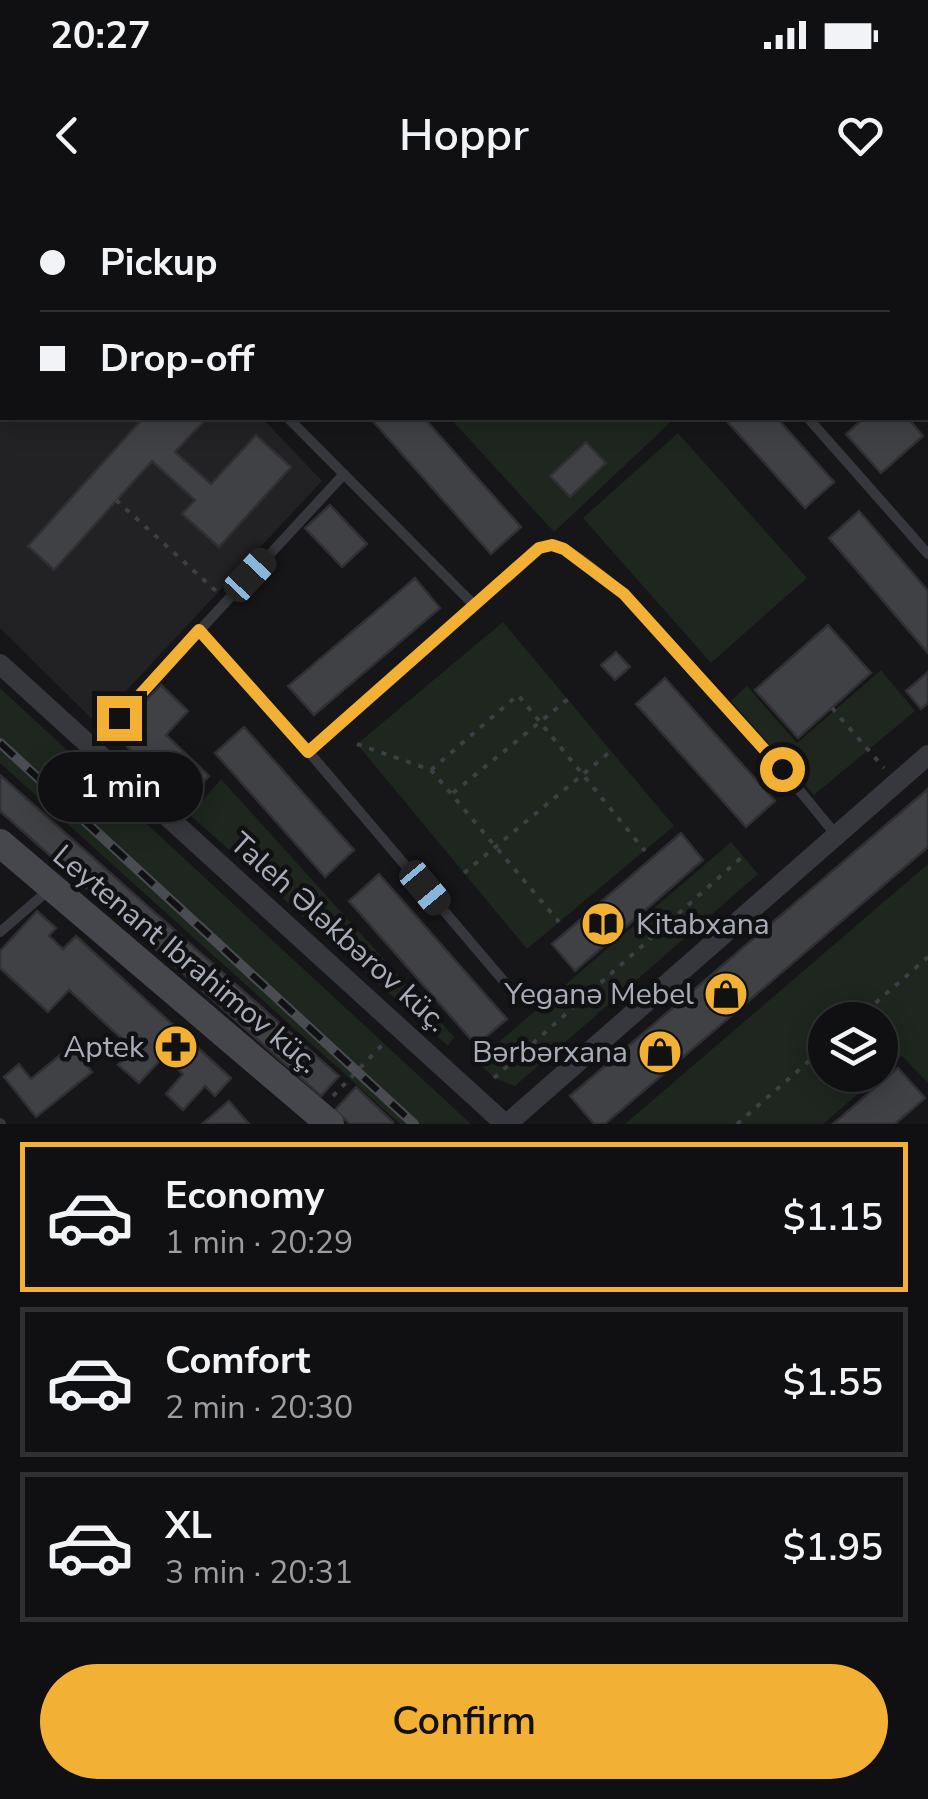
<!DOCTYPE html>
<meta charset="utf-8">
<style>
:root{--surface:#101012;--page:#1e1e20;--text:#f1f3f6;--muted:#9c9d9f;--line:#303032;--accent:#f2b134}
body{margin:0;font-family:"Nunito Sans",sans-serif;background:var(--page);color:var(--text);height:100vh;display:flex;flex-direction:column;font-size:38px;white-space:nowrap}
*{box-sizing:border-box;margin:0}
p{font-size:32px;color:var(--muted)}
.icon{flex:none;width:55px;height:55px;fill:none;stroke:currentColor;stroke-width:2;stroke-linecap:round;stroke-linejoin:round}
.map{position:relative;height:924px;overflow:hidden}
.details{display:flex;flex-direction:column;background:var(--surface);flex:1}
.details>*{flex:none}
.hud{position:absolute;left:0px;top:0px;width:930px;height:220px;box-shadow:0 5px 25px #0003,0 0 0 2px var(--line);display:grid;align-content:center;height:220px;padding:0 40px;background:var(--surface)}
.fabs{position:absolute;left:808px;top:802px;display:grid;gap:20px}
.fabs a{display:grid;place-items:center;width:90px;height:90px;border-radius:50%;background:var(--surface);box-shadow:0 5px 25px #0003,0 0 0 2px var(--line);font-size:50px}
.end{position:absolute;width:45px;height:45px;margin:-22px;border:12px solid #f2b134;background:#111;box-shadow:0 0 0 5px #111}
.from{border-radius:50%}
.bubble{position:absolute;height:70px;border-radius:35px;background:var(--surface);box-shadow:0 5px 25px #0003,0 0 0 2px var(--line);font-size:32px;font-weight:600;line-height:70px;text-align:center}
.car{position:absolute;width:30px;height:60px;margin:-30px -15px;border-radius:12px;box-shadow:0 0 8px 2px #0007;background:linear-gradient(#222 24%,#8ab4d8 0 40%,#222 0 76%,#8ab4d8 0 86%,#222 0)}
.hud b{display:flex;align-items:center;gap:35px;height:95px;font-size:38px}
.hud b+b{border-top:2px solid var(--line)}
.hud i{width:25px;height:25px;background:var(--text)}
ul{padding:18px 0 0;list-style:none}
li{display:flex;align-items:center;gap:30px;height:150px;margin:0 20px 15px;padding:0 20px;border:5px solid var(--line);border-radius:0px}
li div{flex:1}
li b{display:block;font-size:38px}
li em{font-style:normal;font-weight:600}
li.current{border-color:var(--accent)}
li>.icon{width:90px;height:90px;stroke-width:1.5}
.primary-button{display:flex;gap:20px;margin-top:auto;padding:20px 40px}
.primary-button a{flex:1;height:115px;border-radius:60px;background:var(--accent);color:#111;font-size:40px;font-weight:600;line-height:115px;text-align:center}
.status{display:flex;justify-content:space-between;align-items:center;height:70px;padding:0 50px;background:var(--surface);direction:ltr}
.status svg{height:28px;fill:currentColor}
header{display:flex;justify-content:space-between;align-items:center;height:130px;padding:0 40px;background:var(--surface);font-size:45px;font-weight:600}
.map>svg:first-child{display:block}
.built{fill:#222225}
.green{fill:#1e261f}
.building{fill:#404145;stroke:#303034;stroke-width:2.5}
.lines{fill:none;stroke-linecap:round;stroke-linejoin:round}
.path{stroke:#3d3f44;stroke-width:4;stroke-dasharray:5 8;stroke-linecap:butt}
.lane{stroke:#37383d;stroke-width:10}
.street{stroke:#37383d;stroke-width:20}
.secondary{stroke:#45474d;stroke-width:28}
.rail-casing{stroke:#4a4c52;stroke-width:10}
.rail{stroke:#111113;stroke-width:6;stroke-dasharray:19;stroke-linecap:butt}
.route{stroke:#f2b134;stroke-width:12}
.labels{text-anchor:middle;stroke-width:9;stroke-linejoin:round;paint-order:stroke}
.poi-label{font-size:30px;fill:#a8adb8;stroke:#111113;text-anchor:end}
.street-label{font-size:30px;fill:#a8adb8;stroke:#111113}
</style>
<div class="status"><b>20:27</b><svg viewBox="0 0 49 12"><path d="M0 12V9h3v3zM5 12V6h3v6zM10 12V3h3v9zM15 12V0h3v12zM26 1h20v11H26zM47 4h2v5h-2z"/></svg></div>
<header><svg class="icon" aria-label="back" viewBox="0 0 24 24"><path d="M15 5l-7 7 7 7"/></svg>Hoppr<svg class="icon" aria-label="heart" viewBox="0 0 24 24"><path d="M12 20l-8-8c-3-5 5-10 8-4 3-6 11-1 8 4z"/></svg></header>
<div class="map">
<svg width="928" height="924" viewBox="0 0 928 924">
<rect width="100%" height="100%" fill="#161618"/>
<!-- built -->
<path class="built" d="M5 218H262L322 281 96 523 0 428V222Z"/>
<!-- green -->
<path class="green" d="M450 218H675L554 332Z
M678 233 807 378 711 463 583 318Z
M503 422 674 626 527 749 357 544Z
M881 470 915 511 814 595 731 501 747 486 797 543Z
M0 488 471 924H400L0 563Z
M221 579 454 837 448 846 190 615Z
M731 642 758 674 515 886 494 878 477 861Z
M928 664V883L902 856 880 875V820H825V875H880L823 924H625Z"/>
<!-- building -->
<path class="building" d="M228 0H364L227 2Z
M143 218H207L175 252 211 284 256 235 291 267 219 347 182 314 195 300 152 261 54 370 28 346Z
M370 218H424L521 327 491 354Z
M724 218H777L834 282 805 308Z
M864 218H908L923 236 881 273 846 234Z
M586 242 606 263 570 297 550 276Z
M330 305 367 344 342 367 305 328Z
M859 311 928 391V453L829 338Z
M415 378 440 408 314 515 288 486Z
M828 425 871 473 798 538 755 490Z
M616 452 630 467 615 480 601 465Z
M928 472V503L921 509 906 491Z
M665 478 775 601 746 627 636 504Z
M161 485 188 511 166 535 209 576 184 601 114 534Z
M244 527 354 650 325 677 215 553Z
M0 575 339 876 321 896 0 611Z
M928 589V647L605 924H594L570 896Z
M681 633 703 660 575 771 552 744Z
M379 674 507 819 476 845 349 701Z
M37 711 56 728 49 736 63 749 76 736 231 878 215 896 205 886 183 910 166 894 183 874 164 856 139 883 118 865 133 849 69 790 48 812 0 768V751Z
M71 846 92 872 36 917 4 877 19 864 31 879Z
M898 868 925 898 895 924H833Z
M356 887 393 922 392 924H350L335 910Z
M229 901 249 924H202Z"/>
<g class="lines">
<!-- path -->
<path class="path" d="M379 2V0
M116 300 216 391
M832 508 884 568
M357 544 431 570 559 722
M431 570 518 495 645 651
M453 593 568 499
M464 673 611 551
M856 820 928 757
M494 878 743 656
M333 896 385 842
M737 924 825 847"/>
<!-- lane -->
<path class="lane" d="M619 0 621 2
M907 0 910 2
M0 21 2 23
M0 185 2 182
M288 218 474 405
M808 218 928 354
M199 430 308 551 518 798
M92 547 344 274
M308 551 539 348C546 346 548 345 555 346 574 349 626 395 640 410L782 569 836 635
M0 732 51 688
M0 923 1 924"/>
<!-- street -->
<path class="street" d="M0 464 505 924
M507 924 928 555"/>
<!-- secondary -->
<path class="secondary" d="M0 643 330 924"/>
<defs>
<path id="rail" d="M0 543 414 924"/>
</defs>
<!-- rail casing -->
<use href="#rail" class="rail-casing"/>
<!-- rail -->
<use href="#rail" class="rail"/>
</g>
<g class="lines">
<!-- route -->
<path class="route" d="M119 518 199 430 308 552 539 348 552 345 564 349 624 394 782 569"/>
</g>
<!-- icons -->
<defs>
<symbol id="library-disc" viewBox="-11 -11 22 22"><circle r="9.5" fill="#f2b134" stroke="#111113"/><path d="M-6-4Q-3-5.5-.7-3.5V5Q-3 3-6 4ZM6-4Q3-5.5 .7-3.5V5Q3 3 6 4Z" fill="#111"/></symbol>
<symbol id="shop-disc" viewBox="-11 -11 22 22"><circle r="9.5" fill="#f2b134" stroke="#111113"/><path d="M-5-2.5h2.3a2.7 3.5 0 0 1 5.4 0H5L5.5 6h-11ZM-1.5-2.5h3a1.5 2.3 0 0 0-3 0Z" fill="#111"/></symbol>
<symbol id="pharmacy-disc" viewBox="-11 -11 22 22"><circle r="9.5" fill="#f2b134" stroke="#111113"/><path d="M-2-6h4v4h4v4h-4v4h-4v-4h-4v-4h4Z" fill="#111"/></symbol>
</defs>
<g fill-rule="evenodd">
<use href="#library-disc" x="578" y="699" width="50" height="50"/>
<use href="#shop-disc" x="701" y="769" width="50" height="50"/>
<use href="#pharmacy-disc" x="151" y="822" width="50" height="50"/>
<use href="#shop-disc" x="635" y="827" width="50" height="50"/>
</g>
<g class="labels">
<!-- poi labels -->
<g class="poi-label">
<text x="636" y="734" text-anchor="start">Kitabxana</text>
<text x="694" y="804">Yeganə Mebel</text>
<text x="144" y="857">Aptek</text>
<text x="628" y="862">Bərbərxana</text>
</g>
<!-- street labels -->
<g class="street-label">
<text transform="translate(339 732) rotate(42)" y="10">Taleh Ələkbərov küç.</text>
<text transform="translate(186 759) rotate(40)" y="10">Leytenant Ibrahimov küç.</text>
</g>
</g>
</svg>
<div class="fabs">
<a><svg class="icon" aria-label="layers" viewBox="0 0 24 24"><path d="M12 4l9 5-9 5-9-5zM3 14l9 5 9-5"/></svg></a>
</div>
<i class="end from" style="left:782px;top:569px"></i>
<i class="end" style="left:119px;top:518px"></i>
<div class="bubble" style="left:38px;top:552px;width:165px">1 min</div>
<i class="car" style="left:250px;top:375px;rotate:43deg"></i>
<i class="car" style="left:425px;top:688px;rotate:140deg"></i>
<div class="hud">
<b><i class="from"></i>Pickup</b>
<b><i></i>Drop-off</b>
</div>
</div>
<section class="details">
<ul>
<li class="current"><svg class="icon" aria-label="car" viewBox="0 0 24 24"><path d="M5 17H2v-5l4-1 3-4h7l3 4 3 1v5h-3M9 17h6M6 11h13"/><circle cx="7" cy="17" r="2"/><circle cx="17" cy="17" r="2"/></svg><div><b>Economy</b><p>1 min · 20:29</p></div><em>$1.15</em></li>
<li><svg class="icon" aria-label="car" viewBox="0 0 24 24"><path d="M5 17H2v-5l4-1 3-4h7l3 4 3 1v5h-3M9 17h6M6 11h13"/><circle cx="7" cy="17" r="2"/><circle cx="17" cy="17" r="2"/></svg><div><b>Comfort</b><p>2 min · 20:30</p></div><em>$1.55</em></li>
<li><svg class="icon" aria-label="car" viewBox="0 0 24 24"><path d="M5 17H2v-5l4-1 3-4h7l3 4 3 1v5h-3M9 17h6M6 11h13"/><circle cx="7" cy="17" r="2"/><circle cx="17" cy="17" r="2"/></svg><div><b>XL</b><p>3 min · 20:31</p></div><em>$1.95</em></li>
</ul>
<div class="primary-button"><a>Confirm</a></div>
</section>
